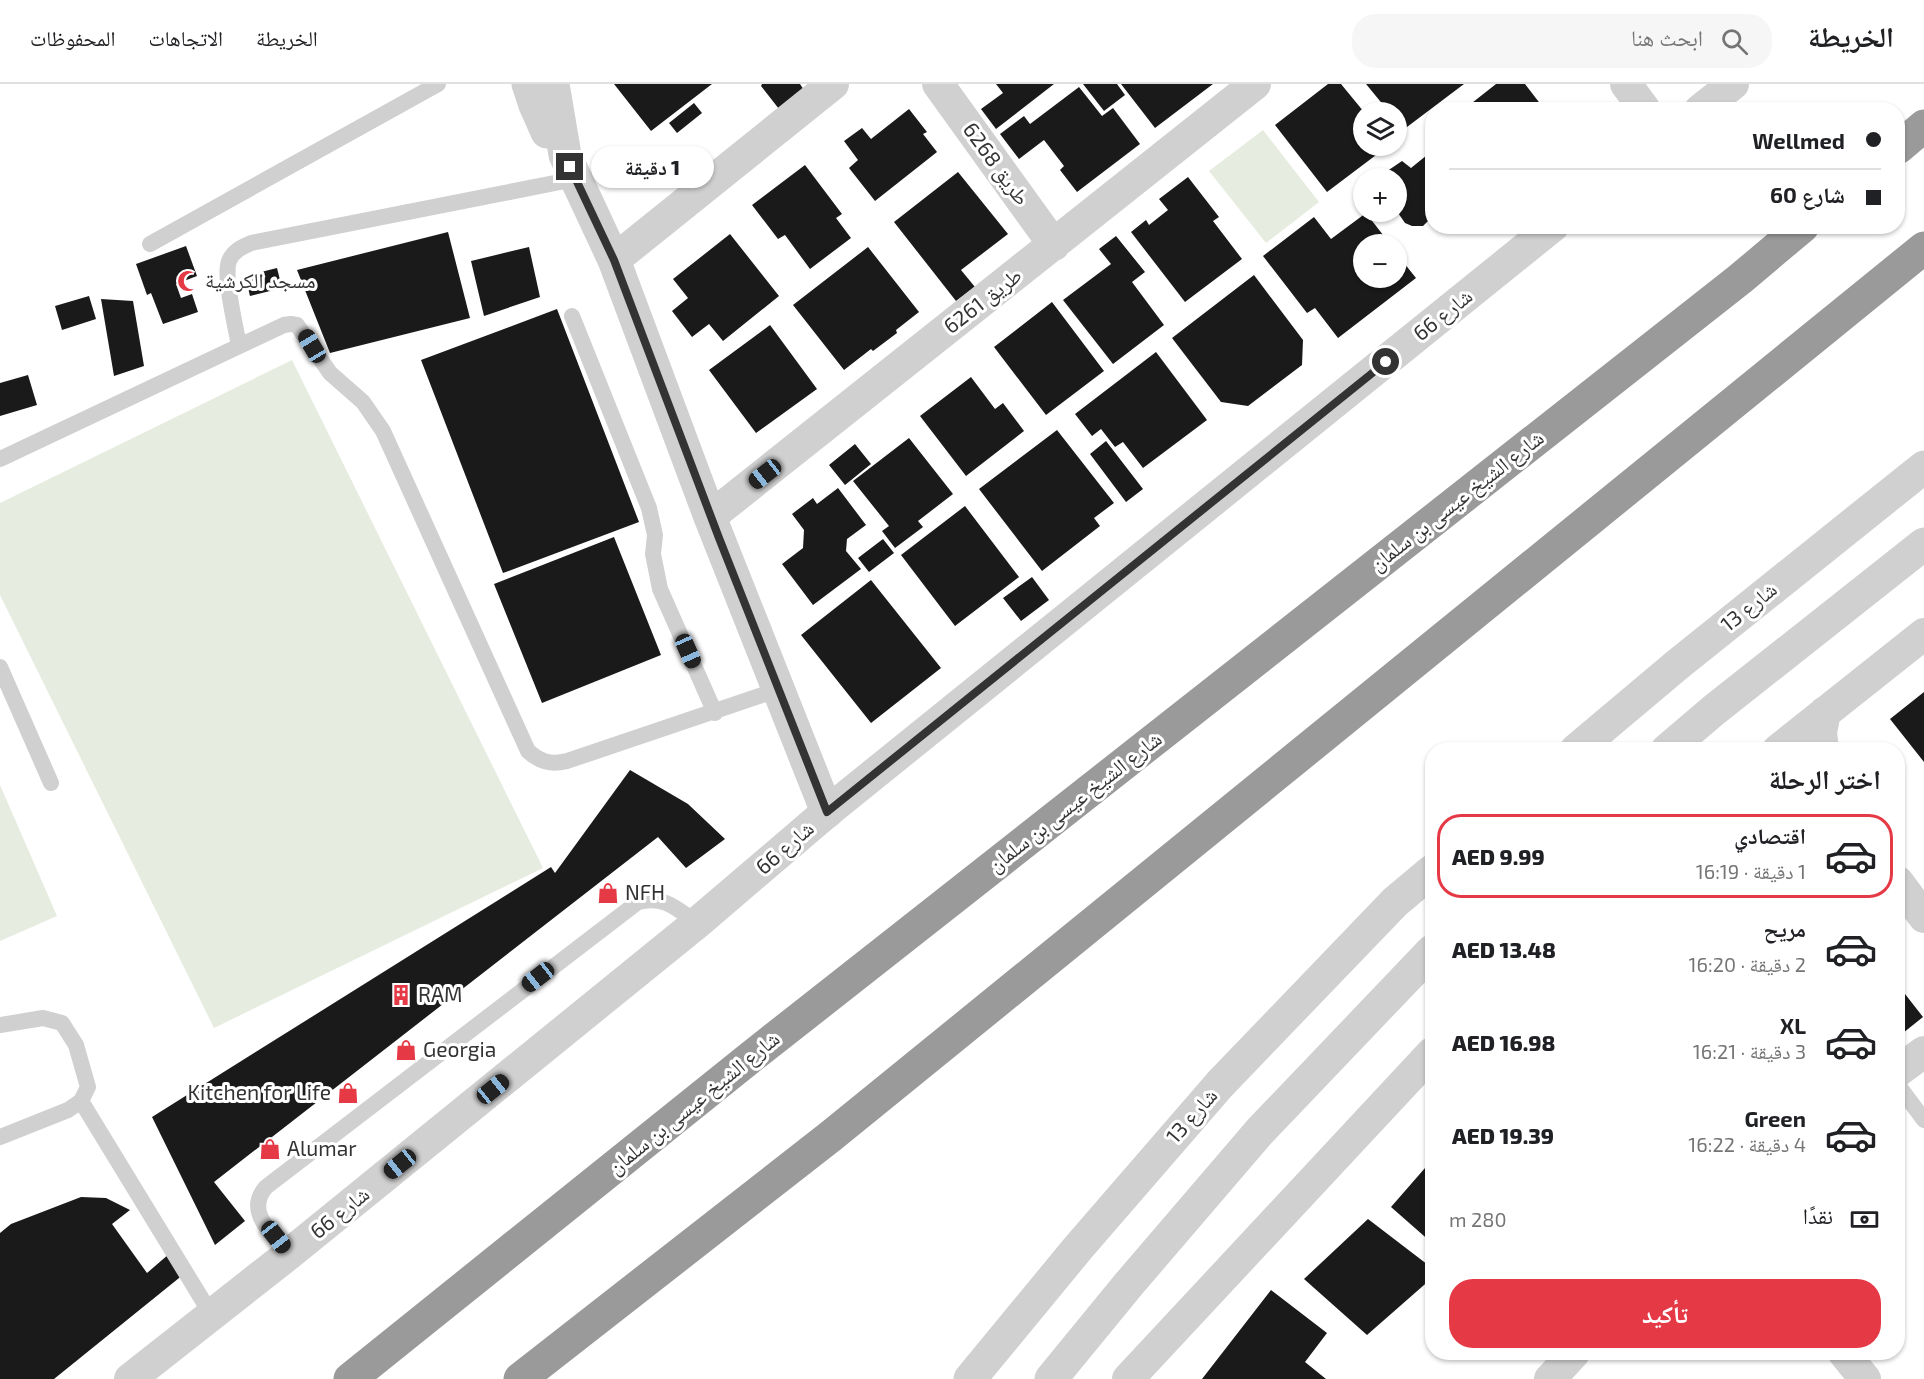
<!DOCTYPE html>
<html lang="ar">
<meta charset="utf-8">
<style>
:root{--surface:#fff;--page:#f6f6f6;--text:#202124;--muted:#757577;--line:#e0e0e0;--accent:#e63946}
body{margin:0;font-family:"Exo 2","Noto Naskh Arabic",sans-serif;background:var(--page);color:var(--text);direction:rtl;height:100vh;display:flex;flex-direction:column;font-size:22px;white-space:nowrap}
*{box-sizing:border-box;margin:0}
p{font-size:20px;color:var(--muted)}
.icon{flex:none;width:33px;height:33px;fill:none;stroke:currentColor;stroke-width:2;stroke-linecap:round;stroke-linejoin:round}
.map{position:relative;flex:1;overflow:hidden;direction:ltr}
.side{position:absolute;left:1425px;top:658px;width:480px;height:618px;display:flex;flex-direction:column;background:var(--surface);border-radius:24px;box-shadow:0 2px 4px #0004;direction:rtl}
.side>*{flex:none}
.top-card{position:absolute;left:1425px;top:18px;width:480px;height:132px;border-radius:24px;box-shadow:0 2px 4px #0004;direction:rtl;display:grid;align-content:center;height:132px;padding:0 24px;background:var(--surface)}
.fabs{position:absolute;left:1353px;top:18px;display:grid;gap:12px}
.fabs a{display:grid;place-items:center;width:54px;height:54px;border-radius:50%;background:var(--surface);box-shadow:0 2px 4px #0004;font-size:30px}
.end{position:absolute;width:27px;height:27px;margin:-14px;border:8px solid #333;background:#fff;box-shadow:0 0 0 3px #fff}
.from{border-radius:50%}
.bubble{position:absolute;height:42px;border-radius:21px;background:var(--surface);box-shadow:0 2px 4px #0004;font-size:20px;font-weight:800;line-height:42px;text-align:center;direction:rtl}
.car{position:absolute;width:18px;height:36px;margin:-18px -9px;border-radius:8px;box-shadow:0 0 4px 2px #0007;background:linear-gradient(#222 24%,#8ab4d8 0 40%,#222 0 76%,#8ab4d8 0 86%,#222 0)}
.top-card b{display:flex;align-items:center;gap:21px;height:57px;font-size:22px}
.top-card b+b{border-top:2px solid var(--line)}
.top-card i{width:15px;height:15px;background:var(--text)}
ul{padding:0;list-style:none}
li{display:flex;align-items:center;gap:18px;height:84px;margin:0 12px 9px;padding:0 12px;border:3px solid transparent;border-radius:24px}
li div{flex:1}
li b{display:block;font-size:22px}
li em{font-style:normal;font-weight:800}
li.on{border-color:var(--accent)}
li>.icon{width:54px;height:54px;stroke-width:1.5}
h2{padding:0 24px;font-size:27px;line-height:72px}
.pay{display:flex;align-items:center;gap:15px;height:66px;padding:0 24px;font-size:22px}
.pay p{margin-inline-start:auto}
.action{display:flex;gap:12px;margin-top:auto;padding:12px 24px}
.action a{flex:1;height:69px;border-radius:24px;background:var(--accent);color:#fff;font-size:24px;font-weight:800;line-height:69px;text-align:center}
header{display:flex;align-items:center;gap:36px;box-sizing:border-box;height:84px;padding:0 30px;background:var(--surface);border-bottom:2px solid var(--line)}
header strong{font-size:28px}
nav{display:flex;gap:33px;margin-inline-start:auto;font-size:21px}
.search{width:420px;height:54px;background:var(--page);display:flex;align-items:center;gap:15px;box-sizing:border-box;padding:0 21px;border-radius:24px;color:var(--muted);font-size:22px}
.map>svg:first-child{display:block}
.green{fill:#e6ecdf}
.building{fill:#1a1a1a}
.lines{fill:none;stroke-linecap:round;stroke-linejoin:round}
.service{stroke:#d0d0d0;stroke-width:16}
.minor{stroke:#d0d0d0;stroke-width:32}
.tertiary{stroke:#d0d0d0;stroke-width:33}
.motorway{stroke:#9a9a9a;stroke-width:33}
.route{stroke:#333;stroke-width:8}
.labels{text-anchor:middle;stroke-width:6;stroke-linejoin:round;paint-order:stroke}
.street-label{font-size:21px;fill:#333;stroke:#fff}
.poi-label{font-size:21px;fill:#333;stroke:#fff;text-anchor:start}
</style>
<header>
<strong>الخريطة</strong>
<div class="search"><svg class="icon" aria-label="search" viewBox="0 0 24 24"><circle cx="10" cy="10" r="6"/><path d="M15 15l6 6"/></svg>ابحث هنا</div>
<nav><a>الخريطة</a><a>الاتجاهات</a><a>المحفوظات</a></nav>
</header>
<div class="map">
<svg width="1924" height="1295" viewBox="0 0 1924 1295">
<rect width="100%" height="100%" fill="#fff"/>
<!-- green -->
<path class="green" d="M1263 46 1319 118 1266 159 1209 87Z
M292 276 543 784 214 944 0 511V419Z
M0 701 57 832 0 857Z"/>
<!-- building -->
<path class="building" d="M614 0H712L651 47Z
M762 0H800L804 6 779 25 761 2Z
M996 0H1054L996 45 981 25 1003 9Z
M1083 0H1117L1125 11 1104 27Z
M1121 0H1213L1155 44Z
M1328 0H1341L1364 28V62H1388L1327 108 1275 41Z
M1366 0H1464L1403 46 1396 39V28H1389Z
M1496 0H1525L1545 26H1463Z
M1079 3 1102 32 1113 24 1140 60 1077 108 1060 86 1064 82 1044 56 1019 75 1000 50 1024 32 1030 40Z
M694 19 702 29 677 49 669 39Z
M909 25 927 48 923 50 937 68 875 117 849 84 858 76 844 57 862 44 871 55Z
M1432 67V133L1423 142H1412L1405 139 1396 126V94H1377L1402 77 1411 84Z
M805 81 842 130 836 134 851 154 810 185 785 151 778 155 752 121Z
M958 88 1008 150 961 186 975 203 956 217 894 138Z
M1188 93 1219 133 1213 137 1242 175 1185 218 1131 148 1146 136 1149 141 1168 126 1159 115Z
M1366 129 1390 160H1364V194H1396V169L1416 194 1338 254 1315 224 1307 229 1263 172 1314 133 1331 155Z
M448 148 470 234 330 269 297 186Z
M730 150 779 212 723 257 709 240 692 253 672 227 688 214 673 195Z
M1116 152 1145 188 1132 198 1164 241 1113 280 1063 216 1111 180 1099 165Z
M186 162 197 192 176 200 181 214 192 210 198 228 163 240 151 209 147 211 136 180Z
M529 163 540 213 484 232 471 177Z
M868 163 919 228 896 246 897 249 873 267 871 265 844 286 793 221Z
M277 184 282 204 250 212 245 192Z
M1254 191 1303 256 1302 281 1248 322 1221 318 1172 254Z
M89 212 96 235 62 246 55 222Z
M101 215 133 217 144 282 114 292Z
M1052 218 1104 287 1046 331 994 263Z
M557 225 639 438 503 489 421 276Z
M770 241 817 305 756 349 709 286Z
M1156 268 1207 336 1143 384 1123 358 1115 363 1101 345 1092 352 1075 330Z
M28 291 37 321 0 332V299Z
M971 293 995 325 1003 319 1024 347 966 392 920 332Z
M1057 346 1114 419 1094 434 1100 442 1042 487 979 405Z
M909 354 953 410 918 437 923 443 895 464 882 447 889 442 853 397Z
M1106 357 1143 405 1126 418 1090 370Z
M855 360 871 380 845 401 829 381Z
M838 404 866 441 847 455 846 467 861 485 813 521 782 480 803 464 804 446 792 430 813 414 817 420Z
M965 422 1019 493 955 542 901 471Z
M614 453 661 571 542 619 494 500Z
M883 455 894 469 869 488 858 474Z
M1032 493 1049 516 1021 537 1003 514Z
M871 496 941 584 871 639 801 551Z
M1924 608V678L1890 635Z
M630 686 688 720 725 755 686 784 658 753 214 1098 245 1137 215 1161 152 1033 551 783 555 789Z
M1898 901 1923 933 1898 953Z
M1432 1076V1159L1391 1123Z
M81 1113 106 1114 130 1126 112 1140 147 1189 169 1170 184 1190 54 1295H0V1149L11 1140Z
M1368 1135 1432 1184V1194L1367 1251 1304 1195Z
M1271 1206 1327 1249 1305 1278 1326 1295H1202Z"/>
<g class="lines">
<!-- service -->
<path class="service" d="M150 160 438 0
M572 232 649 424 655 451 653 470 660 505 715 629
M239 262C236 243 223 193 229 177 233 167 242 163 251 159L575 95
M0 375 284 241 291 240 297 241 330 289 363 318 383 347 528 667C540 678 551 681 567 677L777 606
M0 583 51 699
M0 941 43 934 62 939 76 961 88 1003 81 1017 211 1230
M1898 1001 1924 1036
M0 1053 68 1026 81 1017
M289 1170C273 1150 244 1128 266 1103L638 818C664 811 677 825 697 839"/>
<!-- minor -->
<path class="minor" d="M938 0 1054 161
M1626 0 1645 26
M1700 26 1733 0
M614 176 833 0
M710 433 1255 0
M1778 666 1924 550
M1823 666 1821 648 1825 628
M1898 798 1924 833
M1898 987 1924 968
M1844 1269 1865 1295
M130 1295 289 1170 697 839 827 728 1553 142
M1128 1295 1432 969
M1550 1295 1574 1269"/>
<!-- tertiary -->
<path class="tertiary" d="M528 0 535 21 547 48
M553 0 565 71 614 176 710 433 827 728
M1576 666 1677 581 1924 383
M1667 666 1714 626 1924 460
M970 1295 1078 1164 1220 1000 1395 818 1432 787
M1051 1295 1128 1201 1260 1047 1432 867"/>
<!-- motorway -->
<path class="motorway" d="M1898 64 1924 42
M350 1295 751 973 1740 195 1803 142
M520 1295 831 1052 1924 164"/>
</g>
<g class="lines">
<!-- route -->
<path class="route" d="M570 83 614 176 719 454 827 728 1386 278"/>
</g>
<!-- icons -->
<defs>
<symbol id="mosque-bare" viewBox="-9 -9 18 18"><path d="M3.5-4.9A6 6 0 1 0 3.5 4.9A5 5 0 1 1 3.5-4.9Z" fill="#e63946" stroke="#fff" stroke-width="2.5" paint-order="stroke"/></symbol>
<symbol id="shop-bare" viewBox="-9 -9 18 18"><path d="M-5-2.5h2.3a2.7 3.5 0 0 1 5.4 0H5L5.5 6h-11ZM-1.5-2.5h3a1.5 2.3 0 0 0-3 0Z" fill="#e63946" stroke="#fff" stroke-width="2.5" paint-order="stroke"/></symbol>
<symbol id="building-bare" viewBox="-9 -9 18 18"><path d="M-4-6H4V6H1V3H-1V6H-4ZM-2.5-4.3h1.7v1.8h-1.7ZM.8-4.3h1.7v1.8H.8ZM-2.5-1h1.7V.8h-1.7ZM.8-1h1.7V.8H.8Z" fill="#e63946" stroke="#fff" stroke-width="2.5" paint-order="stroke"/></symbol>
</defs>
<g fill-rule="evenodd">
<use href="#mosque-bare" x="173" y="182" width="30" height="30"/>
<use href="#shop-bare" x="593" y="794" width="30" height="30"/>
<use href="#building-bare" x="386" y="896" width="30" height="30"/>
<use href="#shop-bare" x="391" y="951" width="30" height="30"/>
<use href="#shop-bare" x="333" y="994" width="30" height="30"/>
<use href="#shop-bare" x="255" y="1050" width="30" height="30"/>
</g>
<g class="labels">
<!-- street labels -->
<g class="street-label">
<text transform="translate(996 80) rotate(54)" y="7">طريق 6268</text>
<text transform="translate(983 217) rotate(-38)" y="7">طريق 6261</text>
<text transform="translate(1443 231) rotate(-39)" y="7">شارع 66</text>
<text transform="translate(1457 417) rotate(-38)" y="7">شارع الشيخ عيسى بن سلمان</text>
<text transform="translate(1749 523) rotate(-39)" y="7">شارع 13</text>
<text transform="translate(1075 718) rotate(-38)" y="7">شارع الشيخ عيسى بن سلمان</text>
<text transform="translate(785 764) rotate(-41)" y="7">شارع 66</text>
<text transform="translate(694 1019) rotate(-39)" y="7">شارع الشيخ عيسى بن سلمان</text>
<text transform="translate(1192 1032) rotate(-49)" y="7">شارع 13</text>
<text transform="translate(340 1129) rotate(-39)" y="7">شارع 66</text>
</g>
<!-- poi labels -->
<g class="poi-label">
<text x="205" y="204">مسجد الكرشية</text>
<text x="625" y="816">NFH</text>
<text x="418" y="918">RAM</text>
<text x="423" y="973">Georgia</text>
<text x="331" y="1016" text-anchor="end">Kitchen for Life</text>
<text x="287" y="1072">Alumar</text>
</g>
</g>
</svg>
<div class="fabs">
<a><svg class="icon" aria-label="layers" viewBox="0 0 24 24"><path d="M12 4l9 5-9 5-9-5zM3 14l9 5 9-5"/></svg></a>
<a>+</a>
<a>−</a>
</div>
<i class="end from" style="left:1386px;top:278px"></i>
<i class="end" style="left:570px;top:83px"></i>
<div class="bubble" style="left:591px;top:62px;width:123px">1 دقيقة</div>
<i class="car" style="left:312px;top:262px;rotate:329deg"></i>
<i class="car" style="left:765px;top:390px;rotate:232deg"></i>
<i class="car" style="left:688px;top:567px;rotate:156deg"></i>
<i class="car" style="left:538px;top:893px;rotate:232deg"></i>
<i class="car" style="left:493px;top:1005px;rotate:51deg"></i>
<i class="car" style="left:400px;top:1080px;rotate:231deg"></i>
<i class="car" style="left:276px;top:1153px;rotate:142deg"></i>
<div class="top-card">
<b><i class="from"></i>Wellmed</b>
<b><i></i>شارع 60</b>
</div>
<section class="side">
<h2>اختر الرحلة</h2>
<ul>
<li class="on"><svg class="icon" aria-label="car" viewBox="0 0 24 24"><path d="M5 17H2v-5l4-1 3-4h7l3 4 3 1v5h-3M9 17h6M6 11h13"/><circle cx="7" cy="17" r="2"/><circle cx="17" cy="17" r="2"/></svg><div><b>اقتصادي</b><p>1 دقيقة · 16:19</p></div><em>AED 9.99</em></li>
<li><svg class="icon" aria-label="car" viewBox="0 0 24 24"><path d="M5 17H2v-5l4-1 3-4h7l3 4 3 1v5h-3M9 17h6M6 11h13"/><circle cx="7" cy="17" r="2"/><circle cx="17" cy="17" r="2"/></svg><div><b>مريح</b><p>2 دقيقة · 16:20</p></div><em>AED 13.48</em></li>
<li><svg class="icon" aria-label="car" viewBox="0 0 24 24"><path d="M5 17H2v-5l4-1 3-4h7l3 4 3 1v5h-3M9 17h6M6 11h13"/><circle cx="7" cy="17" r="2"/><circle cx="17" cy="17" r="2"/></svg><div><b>XL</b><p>3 دقيقة · 16:21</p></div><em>AED 16.98</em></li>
<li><svg class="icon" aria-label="car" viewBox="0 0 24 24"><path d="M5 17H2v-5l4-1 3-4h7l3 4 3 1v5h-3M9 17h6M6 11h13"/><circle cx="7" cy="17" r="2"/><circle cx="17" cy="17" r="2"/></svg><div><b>Green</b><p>4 دقيقة · 16:22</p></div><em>AED 19.39</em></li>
</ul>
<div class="pay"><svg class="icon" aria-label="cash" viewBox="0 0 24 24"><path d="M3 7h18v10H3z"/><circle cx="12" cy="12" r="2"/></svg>نقدًا<p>280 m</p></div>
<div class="action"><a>تأكيد</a></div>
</section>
</div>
